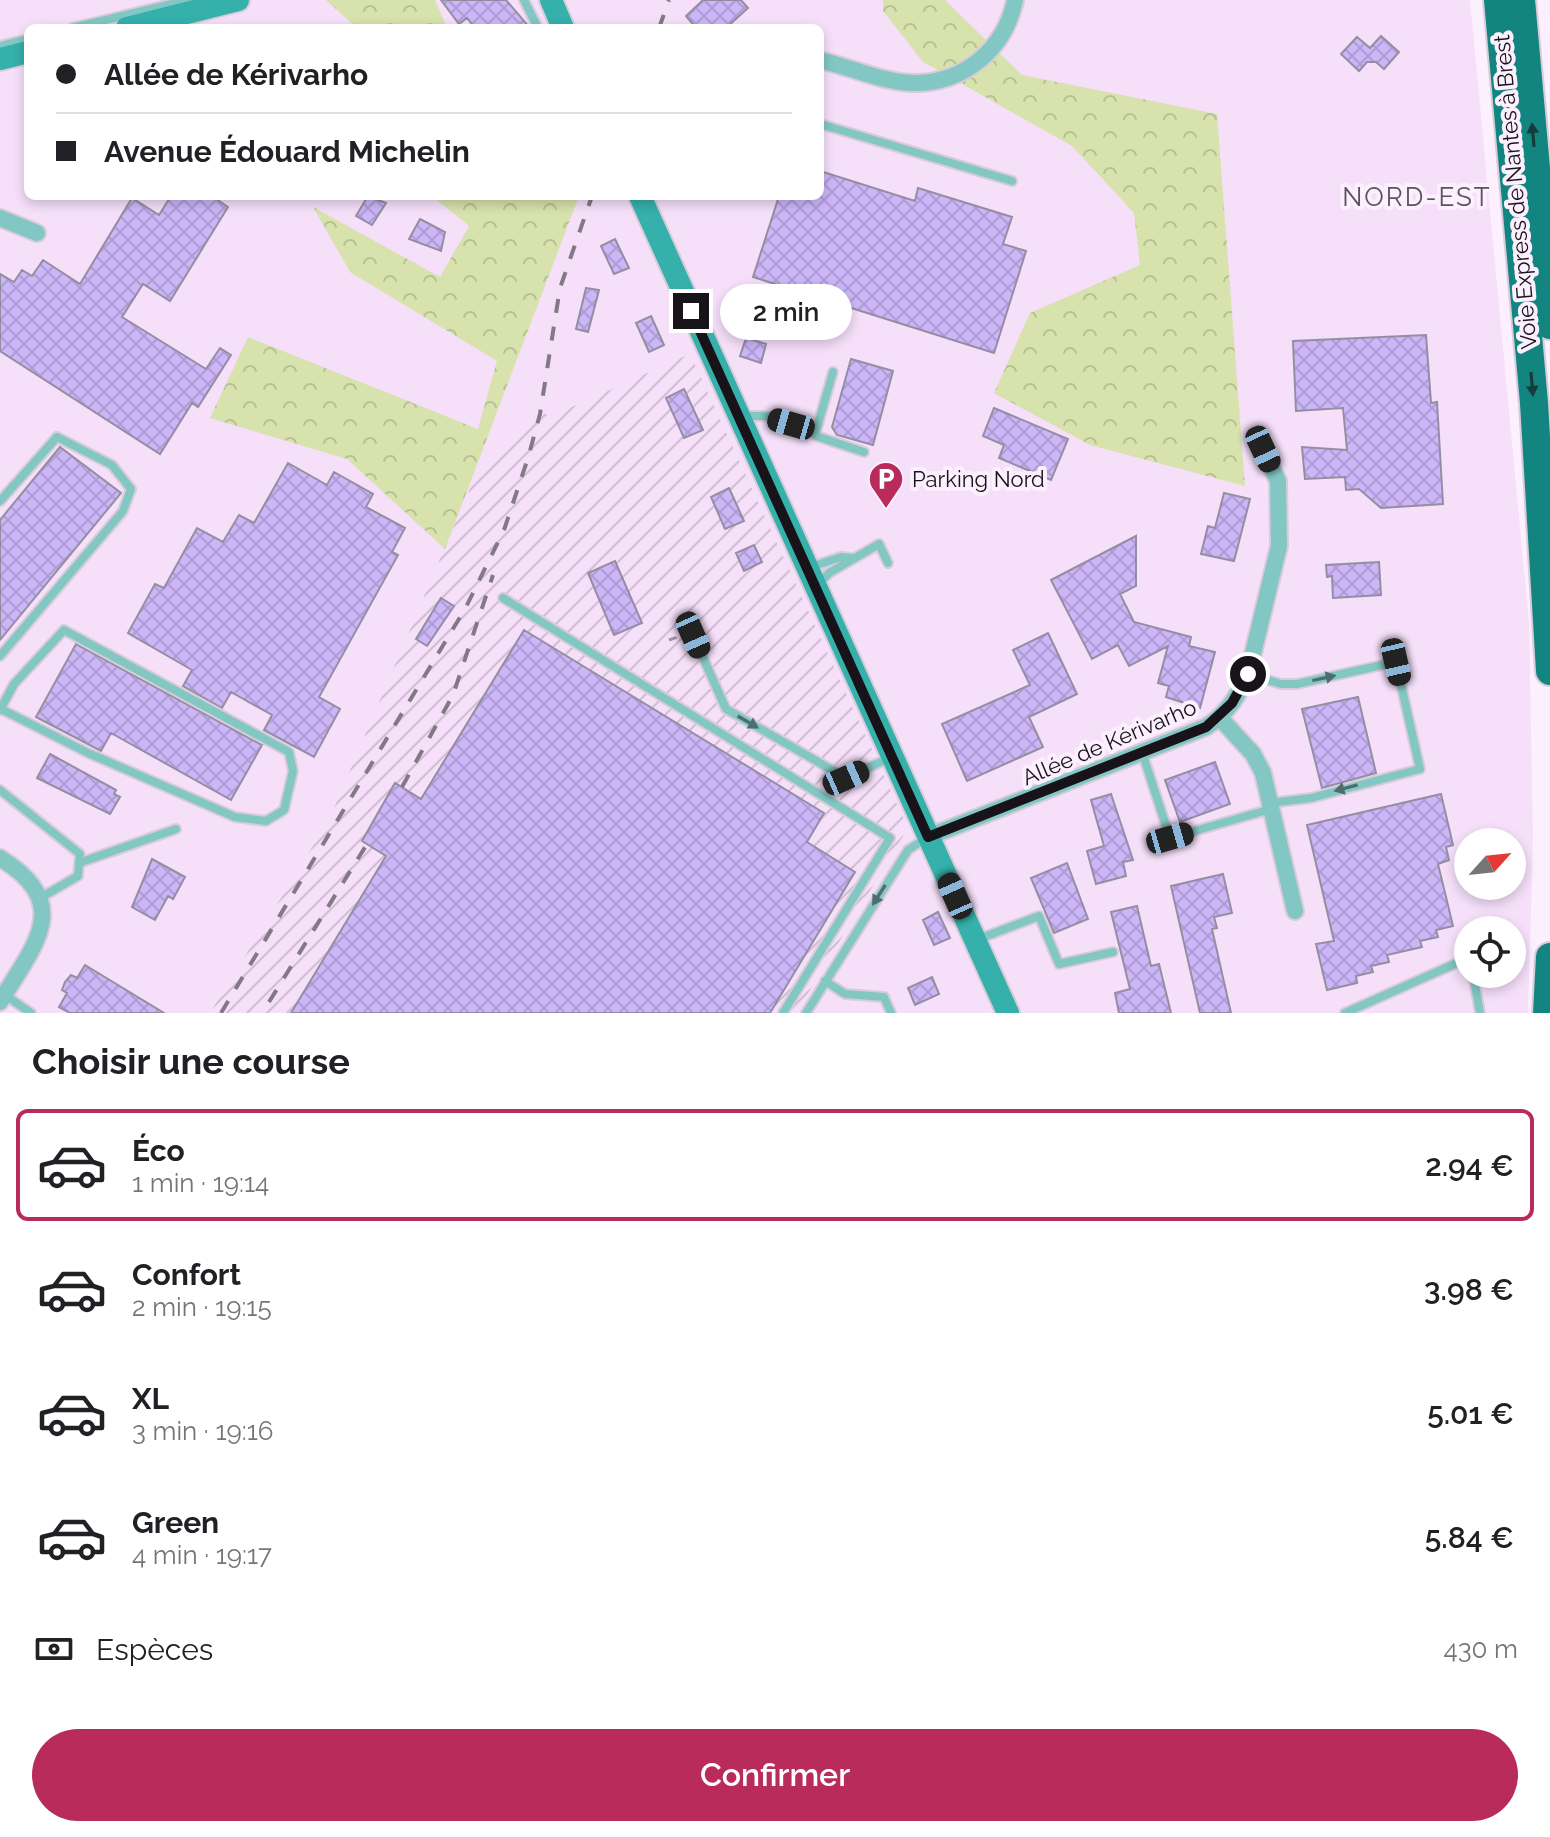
<!DOCTYPE html>
<html lang="fr">
<meta charset="utf-8">
<style>
:root{--surface:#fff;--page:#f6f6f6;--text:#202124;--muted:#757577;--line:#e0e0e0;--accent:#b92b5a}
body{margin:0;font-family:Raleway,sans-serif;background:var(--page);color:var(--text);height:100vh;display:flex;flex-direction:column;font-size:30px;white-space:nowrap}
*{box-sizing:border-box;margin:0}
p{font-size:26px;color:var(--muted)}
.icon{flex:none;width:44px;height:44px;fill:none;stroke:currentColor;stroke-width:2;stroke-linecap:round;stroke-linejoin:round}
.map{position:relative;height:1013px;overflow:hidden}
.sheet{display:flex;flex-direction:column;background:var(--surface);flex:1}
.sheet>*{flex:none}
.top-card{position:absolute;left:24px;top:24px;width:800px;height:176px;border-radius:12px;box-shadow:0 4px 12px #0003;display:grid;align-content:center;height:176px;padding:0 32px;background:var(--surface)}
.needle{width:52px;rotate:63deg}
.buttons{position:absolute;left:1454px;top:828px;display:grid;gap:16px}
.buttons a{display:grid;place-items:center;width:72px;height:72px;border-radius:50%;background:var(--surface);box-shadow:0 4px 12px #0003;font-size:40px}
.end{position:absolute;width:36px;height:36px;margin:-18px;border:10px solid #181319;background:#fff;box-shadow:0 0 0 4px #fff}
.from{border-radius:50%}
.bubble{position:absolute;height:56px;border-radius:28px;background:var(--surface);box-shadow:0 4px 12px #0003;font-size:26px;font-weight:600;line-height:56px;text-align:center}
.car{position:absolute;width:24px;height:48px;margin:-24px -12px;border-radius:10px;box-shadow:0 0 6px 2px #0007;background:linear-gradient(#222 24%,#8ab4d8 0 40%,#222 0 76%,#8ab4d8 0 86%,#222 0)}
.top-card b{display:flex;align-items:center;gap:28px;height:76px;font-size:30px}
.top-card b+b{border-top:2px solid var(--line)}
.top-card i{width:20px;height:20px;background:var(--text)}
ul{padding:0;list-style:none}
li{display:flex;align-items:center;gap:24px;height:112px;margin:0 16px 12px;padding:0 16px;border:4px solid transparent;border-radius:12px}
li div{flex:1}
li b{display:block;font-size:30px}
li em{font-style:normal;font-weight:600}
li.selected{border-color:var(--accent)}
li>.icon{width:72px;height:72px;stroke-width:1.5}
h2{padding:0 32px;font-size:36px;line-height:96px}
.pay{display:flex;align-items:center;gap:20px;height:88px;padding:0 32px;font-size:30px}
.pay p{margin-inline-start:auto}
.action{display:flex;gap:16px;margin-top:auto;padding:16px 32px}
.action a{flex:1;height:92px;border-radius:48px;background:var(--accent);color:#fff;font-size:32px;font-weight:600;line-height:92px;text-align:center}
.map>svg:first-child{display:block}
.built{fill:#f5dff9;fill-rule:evenodd}
.industrial{fill:url(#industrial-furrows)}
.forest{fill:url(#forest-crowns)}
.building{fill:url(#building-cross-hatch);stroke:#948ea3;stroke-width:2}
.lines{fill:none;stroke-linecap:round;stroke-linejoin:round}
.lane-casing{stroke:#d8ccd9;stroke-width:12}
.street-casing{stroke:#d8ccd9;stroke-width:20}
.secondary-casing{stroke:#d8ccd9;stroke-width:26}
.highway-casing{stroke:#d8ccd9;stroke-width:32}
.path{stroke:#9f95a1;stroke-width:3;stroke-dasharray:8 4;stroke-linecap:butt}
.lane{stroke:#82c7c3;stroke-width:8}
.street{stroke:#82c7c3;stroke-width:16}
.secondary{stroke:#35b0ab;stroke-width:22}
.highway{stroke:#128581;stroke-width:28}
.rail{stroke:#817983;stroke-width:4;stroke-dasharray:14 14;stroke-linecap:butt}
.oneway{fill:#163b3d}
.oneway2{fill:#4d6d6e}
.route{stroke:#181319;stroke-width:10}
.labels{text-anchor:middle;stroke-width:8;stroke-linejoin:round;paint-order:stroke}
.street-label{font-size:22px;fill:#181319;stroke:#fceffe}
.poi-label{font-size:22px;fill:#181319;stroke:#fceffe;text-anchor:start}
.quarter-label{font-size:26px;letter-spacing:2px;fill:#5e5060;stroke:#fceffe}
</style>
<div class="map">
<svg width="1550" height="1013" viewBox="0 0 1550 1013">
<defs>
<pattern id="industrial-furrows" width="10" height="10" patternUnits="userSpaceOnUse" patternTransform="scale(2)"><rect width="10" height="10" fill="#f5dff9"/><path d="M-1 1l2-2M0 10L10 0M9 11l2-2" fill="none" stroke="#d1bed5"/></pattern>
<pattern id="forest-crowns" width="20" height="18" patternUnits="userSpaceOnUse" patternTransform="scale(2)"><rect width="20" height="18" fill="#d7e2ad"/><path d="M2 6a3 3 0 1 1 6 0M12 15a3 3 0 1 1 6 0" fill="none" stroke="#b8c194"/></pattern>
<pattern id="building-cross-hatch" width="8" height="8" patternUnits="userSpaceOnUse" patternTransform="scale(2)"><rect width="8" height="8" fill="#ccb6f8"/><path d="M0 0l8 8M0 8l8-8" fill="none" stroke="#ae9cd4"/></pattern>
</defs>
<rect width="100%" height="100%" fill="#fceffe"/>
<!-- built -->
<path class="built" d="M0 0H1470L1529 623 1533 839 1528 1013H0ZM28 28H820V196H28ZM1468 842H1512V886H1468ZM1468 930H1512V974H1468Z"/>
<!-- industrial -->
<path class="industrial" d="M690 354 908 828 796 1013H210L329 820 477 472 535 413 554 415Z"/>
<!-- forest -->
<path class="forest" d="M326 0H435L447 28H357Z
M883 0H945L1022 75 1217 114 1245 486 1090 445 994 393 1030 313 1140 265 1134 213 1072 146 923 62 883 11Z
M432 196H579L445 549 347 459 210 418 248 337 478 429 497 361 350 272 313 207 440 277 469 226Z"/>
<!-- building -->
<path class="building" d="M441 0H506L530 28H475L467 18 459 24Z
M703 0H741L748 8 726 28H696L686 16Z
M1381 36 1399 52 1384 69 1376 62H1367L1359 71 1341 54 1357 37 1370 48Z
M820 171 915 201 918 188 1012 217 1003 244 1026 251 994 353 753 277 779 196H820Z
M171 196H212L228 207 170 301 143 284 122 317 206 369 220 348 231 355 198 407 192 403 160 454 0 351V274L14 282 22 270 32 276 43 260 80 284 132 198 159 215Z
M368 196 386 203 372 225 356 216Z
M420 219 445 232 441 251 409 239Z
M615 239 629 268 614 274 601 246Z
M586 288 599 290 588 332 576 329Z
M651 316 664 345 649 352 636 323Z
M1426 335 1431 403 1437 402 1443 504 1381 508 1359 489 1346 490 1345 477 1305 479 1302 447 1347 450 1343 408 1296 411 1293 341Z
M746 338 766 344 761 363 740 356Z
M851 359 893 371 873 445 837 435 832 427Z
M684 389 703 430 684 438 666 398Z
M994 408 1068 439 1051 480 999 458 1004 445 983 436Z
M60 447 121 493 0 640V520Z
M288 463 327 485 334 472 373 494 366 507 405 528 392 552 398 555 319 697 340 709 314 757 264 730 272 715 231 692 222 708 183 686 192 670 128 633 155 584 164 588 197 528 223 542 239 515 254 523Z
M729 488 744 521 725 529 711 497Z
M1224 493 1250 499 1234 561 1201 554 1208 526 1215 528Z
M1136 536V586L1120 594 1134 622 1191 637 1189 646 1215 652 1200 708 1166 697 1169 686 1158 683 1168 646 1129 666 1118 645 1092 659 1051 580Z
M754 545 762 562 744 571 736 553Z
M615 561 642 623 614 635 588 573Z
M1379 562 1381 595 1333 598 1332 576 1327 577 1326 565Z
M441 598 454 606 427 646 416 639Z
M524 630 824 813 807 842 855 872 770 1013H291L386 856 362 841 395 783 421 799Z
M1048 633 1077 694 1029 717 1043 747 967 781 942 724 1030 685 1013 650Z
M76 644 262 745 231 800 111 733 101 751 36 717Z
M1358 697 1376 773 1322 788 1302 709Z
M50 754 116 790 114 794 120 797 110 814 37 778Z
M1215 762 1230 804 1180 822 1165 780Z
M1111 794 1133 860 1123 862 1126 876 1096 884 1087 851 1104 846 1091 800Z
M1441 794 1453 845 1446 847 1449 860 1438 864 1453 926 1436 930 1438 937 1420 941 1422 947 1387 955 1389 962 1371 966 1373 972 1356 976 1357 983 1327 990 1316 944 1334 941 1307 825Z
M152 859 185 877 173 899 168 896 155 920 132 907Z
M1067 863 1088 919 1054 933 1031 878Z
M1223 874 1232 913 1214 917 1217 928 1212 929 1231 1013H1200L1171 886Z
M1137 906 1151 966 1159 964 1171 1013H1119L1115 993 1130 989 1111 912Z
M938 912 950 938 934 945 923 920Z
M85 965 164 1013H70L59 1007 67 993 62 990 65 982 71 975 77 978Z
M932 977 939 994 915 1005 908 988Z"/>
<g class="lines">
<defs>
<path id="lane" d="M524 0 538 28
M72 28 188 0
M0 46 28 39
M820 124 1012 181
M743 416H765L816 431V436L864 452
M816 431 833 372
M0 501 57 437 112 465 131 489 123 511 0 656
M811 567 841 557 851 558
M818 585 829 573 879 544 888 563
M503 598 890 838 783 1013
M693 635 726 709 846 778 889 758
M1248 674 1281 684H1297L1396 662 1420 769 1311 798 1270 803
M0 710 14 684 64 630 289 752 293 771 284 810 266 821 235 817 88 753 1 709
M1142 752 1170 838 1271 809
M0 790 80 854 78 876 40 898
M79 863 176 829
M976 940 1039 916 1059 964 1113 952
M1473 974 1480 1013
M825 981 845 994 884 997 891 1013
M5 995 31 1013
M806 1013 908 850 928 837
M1345 1013 1468 958"/>
<path id="street" d="M820 60C849 67 883 82 912 83 964 84 1005 49 1015 0
M0 218 37 233
M1220 718 1253 754 1263 773 1295 911
M928 837 1206 727C1228 713 1240 694 1249 670L1279 546 1278 481 1263 449
M0 858C75 904 34 945 0 1002"/>
<path id="secondary" d="M551 0 563 28
M127 28 238 0
M0 59 28 52
M640 196 1008 1013"/>
<path id="highway" d="M1498 0 1534 403 1550 671
M1521 0 1550 325
M1547 1013 1550 957"/>
</defs>
<!-- lane casing -->
<use href="#lane" class="lane-casing"/>
<!-- street casing -->
<use href="#street" class="street-casing"/>
<!-- secondary casing -->
<use href="#secondary" class="secondary-casing"/>
<!-- highway casing -->
<use href="#highway" class="highway-casing"/>
<!-- path -->
<path class="path" d="M669 640 683 635"/>
<!-- lane -->
<use href="#lane" class="lane"/>
<!-- street -->
<use href="#street" class="street"/>
<!-- secondary -->
<use href="#secondary" class="secondary"/>
<!-- highway -->
<use href="#highway" class="highway"/>
<!-- rail -->
<path class="rail" d="M659 28 669 0
M402 787 453 695 493 575
M269 1002 367 844
M221 1013 465 609 504 530 528 458 540 414 560 288 592 196"/>
</g>
<!-- one-way arrows -->
<defs><path id="oneway-solid" d="M-6-.8H1V-3.2L6.5 0L1 3.2V.8H-6Z" transform="scale(2)"/></defs>
<g class="oneway">
<use href="#oneway-solid" transform="translate(1533 135) rotate(-95)"/>
<use href="#oneway-solid" transform="translate(1532 384) rotate(85)"/>
</g>
<g class="oneway2">
<use href="#oneway-solid" transform="translate(1324 678) rotate(-12)"/>
<use href="#oneway-solid" transform="translate(748 722) rotate(30)"/>
<use href="#oneway-solid" transform="translate(1346 788) rotate(165)"/>
<use href="#oneway-solid" transform="translate(879 895) rotate(122)"/>
</g>
<g class="lines">
<!-- route -->
<path class="route" d="M691 311 928 837 1206 727 1232 703 1248 674"/>
</g>
<!-- icons -->
<defs>
<symbol id="parking-pin" viewBox="-11 -11 22 30"><path d="M0 17L-7.5 6A9.5 9.5 0 1 1 7.5 6Z" fill="#b92b5a" stroke="#fceffe"/><path d="M-3.5-5.5H1a3.5 3.5 0 0 1 0 7H-1V5.5H-3.5ZM-1-3.4V-.6H.8a1.4 1.4 0 0 0 0-2.8Z" fill="#fff"/></symbol>
</defs>
<g fill-rule="evenodd">
<use href="#parking-pin" x="866" y="459" width="40" height="54"/>
</g>
<g class="labels">
<!-- street labels -->
<g class="street-label">
<text transform="translate(1515 192) rotate(-95)" y="8">Voie Express de Nantes à Brest</text>
<text transform="translate(1109 742) rotate(-23)" y="8">Allée de Kérivarho</text>
</g>
<!-- poi labels -->
<g class="poi-label">
<text x="912" y="487">Parking Nord</text>
</g>
<!-- quarter labels -->
<g class="quarter-label">
<text x="1417" y="206">NORD-EST</text>
</g>
</g>
</svg>
<div class="buttons">
<a><svg class="needle" viewBox="-14 -14 28 28"><path d="M0-13l5 13h-10z" fill="#e53935"/><path d="M0 13l5-13h-10z" fill="#757577"/></svg></a>
<a><svg class="icon" aria-label="locate" viewBox="0 0 24 24"><circle cx="12" cy="12" r="6"/><path d="M12 2v4M12 18v4M2 12h4M18 12h4"/></svg></a>
</div>
<i class="end from" style="left:1248px;top:674px"></i>
<i class="end" style="left:691px;top:311px"></i>
<div class="bubble" style="left:720px;top:284px;width:132px">2 min</div>
<i class="car" style="left:791px;top:424px;rotate:286deg"></i>
<i class="car" style="left:1263px;top:449px;rotate:155deg"></i>
<i class="car" style="left:693px;top:635px;rotate:156deg"></i>
<i class="car" style="left:1396px;top:662px;rotate:167deg"></i>
<i class="car" style="left:846px;top:778px;rotate:66deg"></i>
<i class="car" style="left:1170px;top:838px;rotate:74deg"></i>
<i class="car" style="left:955px;top:896px;rotate:336deg"></i>
<div class="top-card">
<b><i class="from"></i>Allée de Kérivarho</b>
<b><i></i>Avenue Édouard Michelin</b>
</div>
</div>
<section class="sheet">
<h2>Choisir une course</h2>
<ul>
<li class="selected"><svg class="icon" aria-label="car" viewBox="0 0 24 24"><path d="M5 17H2v-5l4-1 3-4h7l3 4 3 1v5h-3M9 17h6M6 11h13"/><circle cx="7" cy="17" r="2"/><circle cx="17" cy="17" r="2"/></svg><div><b>Éco</b><p>1 min · 19:14</p></div><em>2.94 €</em></li>
<li><svg class="icon" aria-label="car" viewBox="0 0 24 24"><path d="M5 17H2v-5l4-1 3-4h7l3 4 3 1v5h-3M9 17h6M6 11h13"/><circle cx="7" cy="17" r="2"/><circle cx="17" cy="17" r="2"/></svg><div><b>Confort</b><p>2 min · 19:15</p></div><em>3.98 €</em></li>
<li><svg class="icon" aria-label="car" viewBox="0 0 24 24"><path d="M5 17H2v-5l4-1 3-4h7l3 4 3 1v5h-3M9 17h6M6 11h13"/><circle cx="7" cy="17" r="2"/><circle cx="17" cy="17" r="2"/></svg><div><b>XL</b><p>3 min · 19:16</p></div><em>5.01 €</em></li>
<li><svg class="icon" aria-label="car" viewBox="0 0 24 24"><path d="M5 17H2v-5l4-1 3-4h7l3 4 3 1v5h-3M9 17h6M6 11h13"/><circle cx="7" cy="17" r="2"/><circle cx="17" cy="17" r="2"/></svg><div><b>Green</b><p>4 min · 19:17</p></div><em>5.84 €</em></li>
</ul>
<div class="pay"><svg class="icon" aria-label="cash" viewBox="0 0 24 24"><path d="M3 7h18v10H3z"/><circle cx="12" cy="12" r="2"/></svg>Espèces<p>430 m</p></div>
<div class="action"><a>Confirmer</a></div>
</section>
